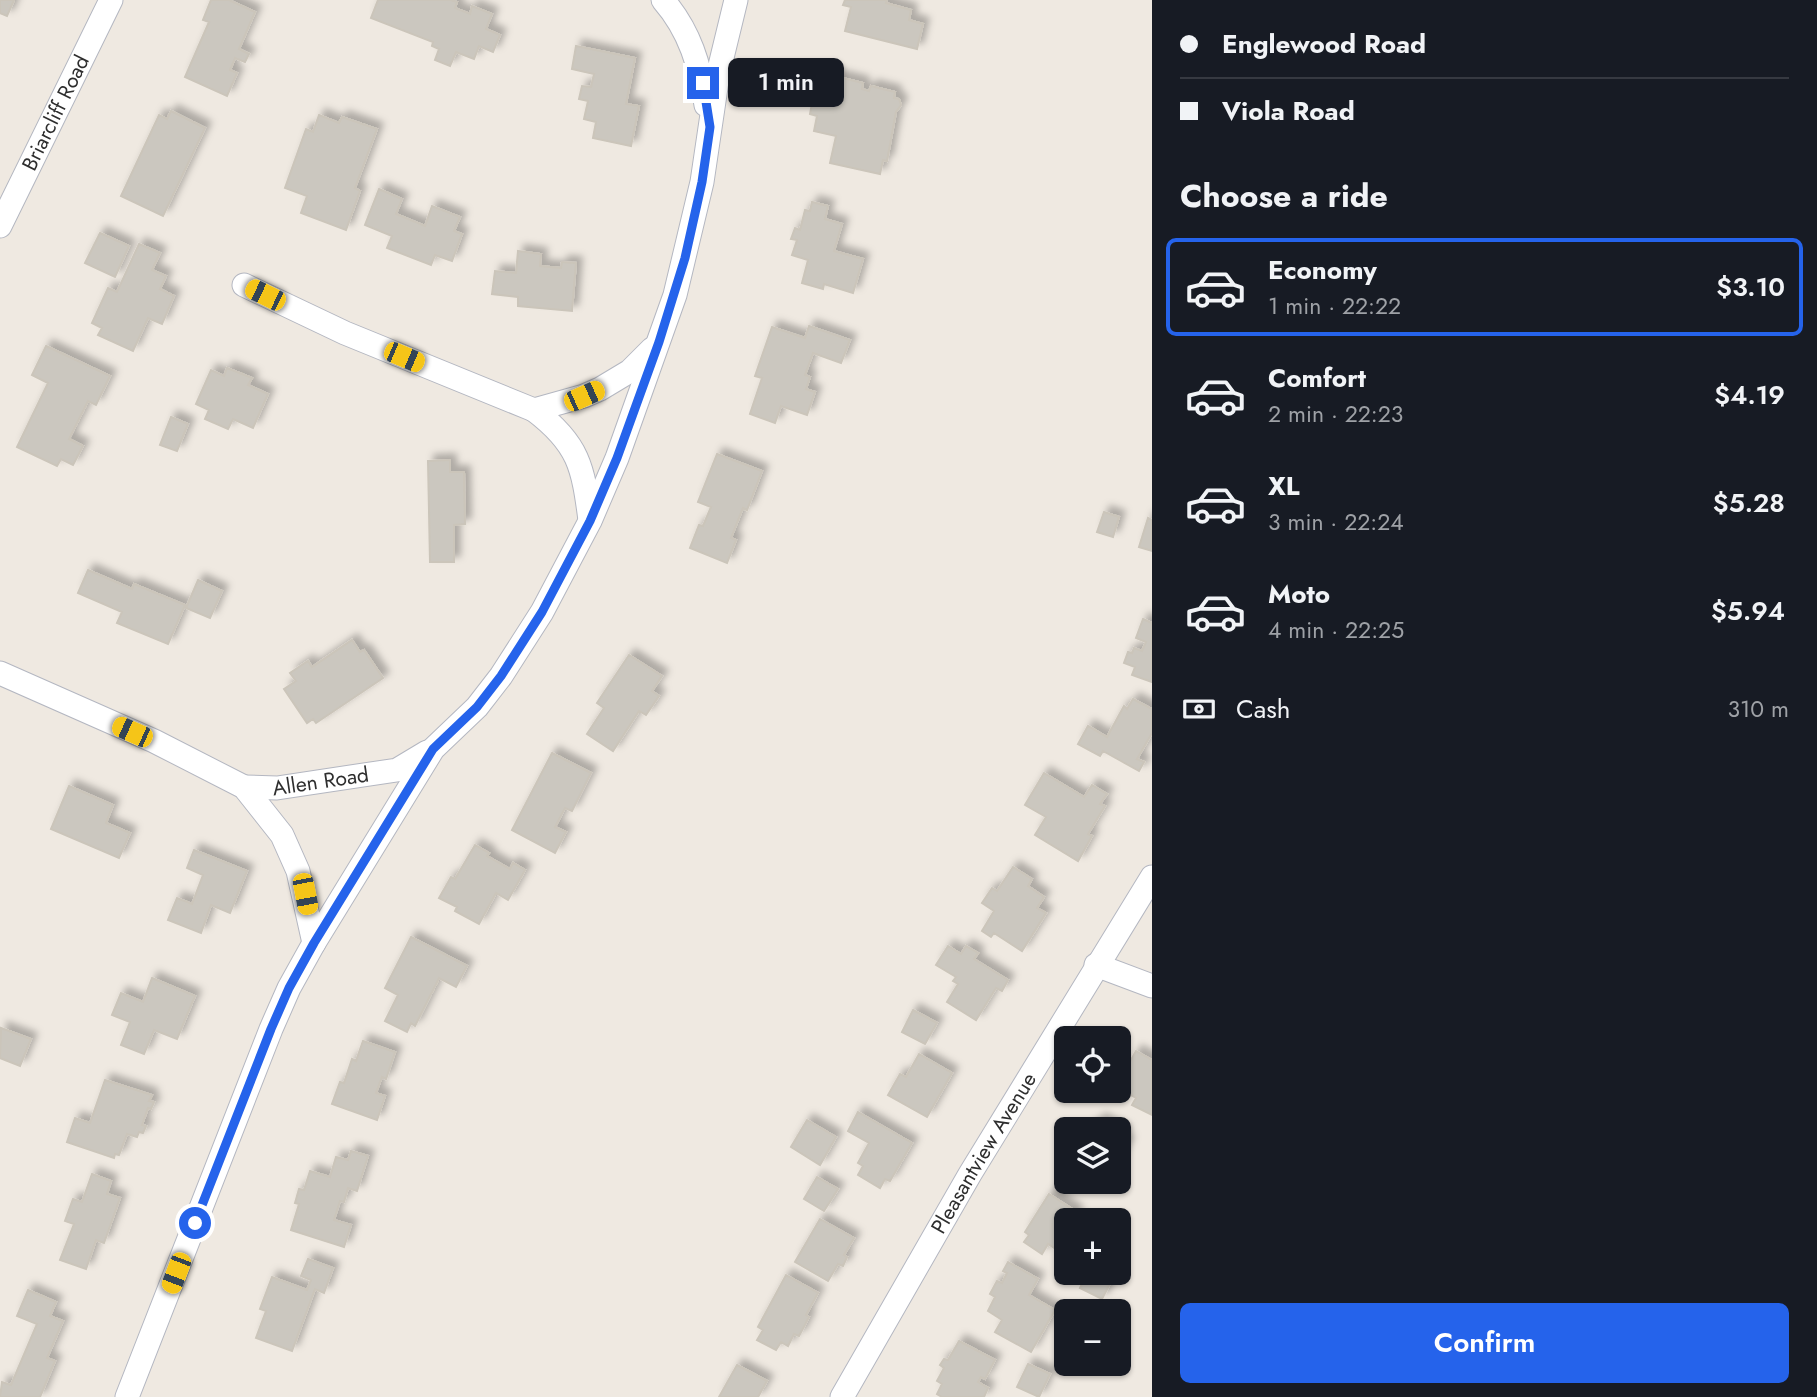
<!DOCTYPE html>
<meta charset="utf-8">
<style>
:root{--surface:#171b24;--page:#20242c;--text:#f1f3f6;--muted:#9ea1a6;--line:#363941;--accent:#2563eb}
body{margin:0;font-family:Jost,sans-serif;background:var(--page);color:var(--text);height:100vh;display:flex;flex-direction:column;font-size:26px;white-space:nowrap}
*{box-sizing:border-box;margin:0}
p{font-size:23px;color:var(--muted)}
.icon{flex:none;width:38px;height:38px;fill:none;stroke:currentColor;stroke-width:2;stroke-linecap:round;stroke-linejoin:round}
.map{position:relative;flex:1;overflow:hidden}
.drawer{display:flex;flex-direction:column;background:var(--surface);width:665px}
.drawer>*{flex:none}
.top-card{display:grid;align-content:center;height:154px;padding:0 28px;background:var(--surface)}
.controls{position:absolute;left:1054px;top:1026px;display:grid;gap:14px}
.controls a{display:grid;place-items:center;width:77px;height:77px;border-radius:10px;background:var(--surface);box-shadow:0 2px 5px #0004;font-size:35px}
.end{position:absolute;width:32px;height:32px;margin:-16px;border:9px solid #2563eb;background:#fff;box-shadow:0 0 0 4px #fff}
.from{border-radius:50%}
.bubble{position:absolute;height:49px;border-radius:10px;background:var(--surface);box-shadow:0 2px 5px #0004;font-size:23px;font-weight:600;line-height:49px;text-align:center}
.car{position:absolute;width:21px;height:42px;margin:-21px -10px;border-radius:9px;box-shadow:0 0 5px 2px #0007;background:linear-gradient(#f5c518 24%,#345 0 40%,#f5c518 0 76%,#345 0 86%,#f5c518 0)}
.top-card b{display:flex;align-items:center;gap:24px;height:66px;font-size:26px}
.top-card b+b{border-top:2px solid var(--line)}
.top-card i{width:18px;height:18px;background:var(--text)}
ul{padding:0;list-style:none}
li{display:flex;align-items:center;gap:21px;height:98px;margin:0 14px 10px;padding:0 14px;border:4px solid transparent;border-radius:10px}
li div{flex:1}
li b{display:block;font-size:26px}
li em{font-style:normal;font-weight:600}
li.selected{border-color:var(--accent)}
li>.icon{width:63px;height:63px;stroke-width:1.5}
h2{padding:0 28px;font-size:32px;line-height:84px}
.pay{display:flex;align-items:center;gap:18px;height:77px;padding:0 28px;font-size:26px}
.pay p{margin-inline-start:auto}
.cta{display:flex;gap:14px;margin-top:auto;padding:14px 28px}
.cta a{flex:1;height:80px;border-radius:10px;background:var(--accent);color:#fff;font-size:28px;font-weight:600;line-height:80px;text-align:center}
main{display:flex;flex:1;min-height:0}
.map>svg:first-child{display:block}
.building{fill:#cbc7bf;stroke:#cbc5ba;stroke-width:2;filter:url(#shadow)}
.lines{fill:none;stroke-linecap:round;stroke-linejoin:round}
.street-casing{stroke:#b4b7c1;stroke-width:25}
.street{stroke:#fff;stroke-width:23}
.route{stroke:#2563eb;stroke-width:9}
.labels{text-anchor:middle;stroke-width:5;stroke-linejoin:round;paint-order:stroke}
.street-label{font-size:21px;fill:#2e2e2e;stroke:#fff}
</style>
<main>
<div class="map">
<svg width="1152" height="1397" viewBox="0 0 1152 1397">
<defs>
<filter id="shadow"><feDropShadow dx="6" dy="-6" stdDeviation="3.5" flood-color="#0004"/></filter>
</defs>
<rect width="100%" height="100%" fill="#efe9e1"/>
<!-- building -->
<path class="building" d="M0 0H14L7 16 0 13Z
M211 0H229L255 12 239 49 249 54 245 62 235 58 230 70 237 73 227 96 185 77 209 22 203 20Z
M378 0H451L457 2 455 8 470 14 472 6 492 14 486 29 500 35 493 52 479 46 474 59 456 52 450 66 435 60 439 49 432 46 433 42 371 18Z
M845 0H887L886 3 911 10 909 20 923 24 917 49 845 31 851 7 843 5Z
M576 46 635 58 626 104 639 106 631 146 593 138 596 122 584 119 588 101 579 99 582 86 591 87 594 74 572 69Z
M827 74 863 83 862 89 869 91 871 86 895 92 894 98 899 99 901 105 896 112 887 161 883 160 880 174 830 163 836 136 814 131 817 116 810 114 813 98 820 100Z
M171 111 205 128 163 216 121 196 159 115 167 119Z
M319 115 339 123 342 117 377 129 355 188 360 191 346 230 301 213 307 196 285 188 306 129 313 132Z
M379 189 402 199 396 214 425 226 432 206 460 217 454 231 462 234 452 261 435 255 431 265 387 248 392 236 365 225Z
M812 202 828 206 825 219 842 224 834 251 863 259 853 293 824 284 823 289 802 283 808 260 792 255 797 240 791 239 795 228 800 230 805 210 810 211Z
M100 233 129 246 115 277 85 263Z
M139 244 160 253 152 270 166 276 160 289 174 296 162 324 148 318 133 351 98 335 102 328 92 323 108 288 117 292Z
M518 251 541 254 540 266 561 268 562 262 576 263 572 311 518 306V297L492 294 495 271 516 273Z
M809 326 850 340 841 363 813 353 805 375 810 377 806 389 815 392 807 415 781 406 775 423 750 414 762 378 755 376 772 327 805 338Z
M46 346 110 376 96 405 88 401 69 439 83 446 73 465 61 459 57 466 17 447 48 383 32 375Z
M227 368 252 378 248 385 268 394 253 428 233 419 228 429 205 419 209 410 196 404 211 370 224 376Z
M171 417 188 424 177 451 160 445Z
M717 454 762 471 747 510 743 508 731 538 736 540 727 563 690 548 699 525 703 526 711 507 698 502Z
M450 460V472H464L465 524 454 525V562H430L428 461Z
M1104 512 1119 517 1113 537 1097 532Z
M1148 518 1152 520V551L1139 547Z
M88 570 132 589 134 584 185 605 168 644 117 623 122 612 78 593Z
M198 580 222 591 210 618 186 608Z
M1143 619 1152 623V682L1132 675 1135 667 1124 663 1128 652 1132 653 1134 648 1142 651 1146 642 1136 638Z
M352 640 360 652 364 650 383 678 316 723 313 719 307 723 284 689 296 681 290 673 308 661 312 667Z
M629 655 662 676 652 691 659 696 646 715 639 711 613 751 587 734 604 708 597 703Z
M1133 699 1152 709V733L1137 759 1144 762 1139 771 1103 751 1100 756 1078 744 1088 726 1107 737 1124 706 1127 709Z
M552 753 591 773 572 811 565 808 555 827 566 832 555 853 512 830Z
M1044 773 1084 797 1092 785 1107 794 1100 804 1105 806 1088 834 1092 836 1078 861 1035 835 1046 817 1025 805Z
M69 786 113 805 106 823 130 833 119 858 51 829Z
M475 845 489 853 487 856 510 869 513 863 525 870 508 900 496 893 479 924 455 911 457 907 439 898 451 877 455 879Z
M194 850 247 871 230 913 211 905 201 933 168 920 177 898 192 904 203 875 187 868Z
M1013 867 1032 879 1028 886 1044 897 1037 908 1046 913 1022 951 994 933 991 937 982 931 994 911 982 903 992 888 997 891Z
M411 937 467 966 456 987 439 978 415 1026 411 1023 407 1032 385 1021 398 995 385 988Z
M948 946 961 954 966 946 978 953 974 959 1008 980 1002 991 996 988 976 1020 947 1002 958 984 953 981 956 977 936 965Z
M152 978 195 996 177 1039 154 1030 144 1054 121 1045 130 1022 112 1015 121 993 143 1002Z
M913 1010 937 1023 925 1044 902 1032Z
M1 1028 31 1039 20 1066 0 1058Z
M363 1041 395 1052 386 1079 382 1077 376 1093 385 1096 377 1120 332 1104 340 1082 344 1083 352 1059 356 1061Z
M1136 1051 1152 1060V1115L1132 1105 1136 1098 1118 1088V1083Z
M919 1054 952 1073 927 1117 888 1095 900 1074 906 1077Z
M105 1080 152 1095 149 1101 154 1102 151 1109 148 1108 142 1125 146 1126 143 1133 139 1132 137 1137 127 1134 119 1155 115 1154 114 1158 67 1142 75 1118 90 1123Z
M858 1112 912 1143 890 1181 885 1179 880 1188 858 1175 863 1166 858 1163 869 1143 848 1131Z
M1099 1119 1125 1132 1122 1138 1128 1142 1118 1161V1129H1089L1092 1124 1096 1125Z
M807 1120 836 1137 820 1165 791 1147Z
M351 1151 368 1156 357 1191 348 1188 344 1202 340 1201 334 1220 351 1225 344 1247 291 1230 299 1204 295 1203 299 1189 304 1190 310 1171 330 1177 336 1157 348 1160Z
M92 1174 111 1181 107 1194 120 1198 104 1243 96 1240 86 1269 60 1260 74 1224 65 1221 73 1199 82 1202Z
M817 1177 838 1189 824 1211 804 1199Z
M1049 1194 1077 1212 1072 1220H1066V1246L1062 1253 1048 1244 1042 1254 1024 1242 1029 1235 1025 1232Z
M820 1219 854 1238 844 1255 847 1257 843 1266 838 1264 828 1281 795 1262Z
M308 1259 333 1268 324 1293 315 1289 292 1351 256 1338 266 1311 260 1309 272 1277 307 1290 311 1280 301 1276Z
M1008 1262 1038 1279 1029 1295 1055 1310 1031 1352 995 1332 1002 1320 988 1311 995 1297 990 1294 997 1281 1002 1283 1007 1273 1003 1271Z
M1088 1272H1116L1102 1299 1080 1288Z
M786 1275 818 1293 806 1315 809 1317 799 1336 794 1334 788 1346 781 1342 776 1350 757 1340 763 1330 758 1327Z
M28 1290 56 1302 50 1316 63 1321 47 1358 55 1361 40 1397H0L2 1382 11 1385 37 1324 17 1316Z
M959 1341 995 1360 985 1379 981 1377 978 1382 988 1388 984 1397H942L937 1394 942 1384 937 1381 944 1368 940 1365 944 1359 948 1360Z
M1028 1364 1050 1374 1039 1397 1017 1387Z
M737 1365 767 1381 758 1397H719Z"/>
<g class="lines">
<defs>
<g id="street">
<path d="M663 0C690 31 700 66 706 105"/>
<path id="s1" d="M0 226 111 0"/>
<path d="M244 285 345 333 534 410 584 396 600 389 630 371 652 349"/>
<path d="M534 410C579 444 583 467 590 520"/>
<path d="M0 673 154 741 244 787 282 835 298 871 314 943"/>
<path id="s2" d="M244 787 277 788 397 770 427 752"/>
<path d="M1096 965 1152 986"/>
<path d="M127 1397 271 1029 289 988 314 943 433 749 477 707 501 676 542 612 590 521 617 458 675 295 702 182 718 74 736 0"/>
<path id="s3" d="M842 1397 970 1174 1152 877"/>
</g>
</defs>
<!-- street casing -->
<use href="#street" class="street-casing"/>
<!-- street -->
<use href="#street" class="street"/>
</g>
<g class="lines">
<!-- route -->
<path class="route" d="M195 1223 271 1029 289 988 314 943 433 749 477 707 501 676 542 612 590 521 617 458 659 342 685 258 702 182 710 127 703 83"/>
</g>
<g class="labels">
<!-- street labels -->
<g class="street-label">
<text dy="7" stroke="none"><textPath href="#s1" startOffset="126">Briarcliff Road</textPath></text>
<text dy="7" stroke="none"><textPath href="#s2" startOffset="77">Allen Road</textPath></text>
<text dy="7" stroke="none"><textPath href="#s3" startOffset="282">Pleasantview Avenue</textPath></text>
</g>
</g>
</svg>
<div class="controls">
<a><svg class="icon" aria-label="locate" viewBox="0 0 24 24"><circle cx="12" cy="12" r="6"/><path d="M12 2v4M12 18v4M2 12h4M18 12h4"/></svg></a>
<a><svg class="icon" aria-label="layers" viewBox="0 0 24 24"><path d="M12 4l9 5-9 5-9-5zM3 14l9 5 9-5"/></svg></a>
<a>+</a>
<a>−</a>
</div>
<i class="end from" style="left:195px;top:1223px"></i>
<i class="end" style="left:703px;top:83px"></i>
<div class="bubble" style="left:728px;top:58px;width:116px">1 min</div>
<i class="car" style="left:265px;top:295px;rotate:296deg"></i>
<i class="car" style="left:404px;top:357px;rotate:113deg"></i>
<i class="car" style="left:584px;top:396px;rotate:66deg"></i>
<i class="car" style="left:132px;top:732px;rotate:294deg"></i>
<i class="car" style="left:305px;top:894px;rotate:169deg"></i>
<i class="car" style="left:176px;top:1273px;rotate:201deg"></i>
</div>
<section class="drawer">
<div class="top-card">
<b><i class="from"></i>Englewood Road</b>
<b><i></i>Viola Road</b>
</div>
<h2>Choose a ride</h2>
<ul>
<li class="selected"><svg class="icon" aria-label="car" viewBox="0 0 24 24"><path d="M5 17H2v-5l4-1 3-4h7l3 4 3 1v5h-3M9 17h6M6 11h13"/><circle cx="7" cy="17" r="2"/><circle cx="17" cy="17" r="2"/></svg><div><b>Economy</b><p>1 min · 22:22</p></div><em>$3.10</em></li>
<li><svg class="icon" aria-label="car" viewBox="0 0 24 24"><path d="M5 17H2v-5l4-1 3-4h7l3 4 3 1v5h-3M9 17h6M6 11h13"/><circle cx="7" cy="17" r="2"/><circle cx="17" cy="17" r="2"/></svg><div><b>Comfort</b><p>2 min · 22:23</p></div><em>$4.19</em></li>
<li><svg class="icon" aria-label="car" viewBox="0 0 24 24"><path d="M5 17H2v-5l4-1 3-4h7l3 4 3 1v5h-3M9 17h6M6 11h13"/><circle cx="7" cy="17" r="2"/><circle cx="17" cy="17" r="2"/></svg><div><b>XL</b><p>3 min · 22:24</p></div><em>$5.28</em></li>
<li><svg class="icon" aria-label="car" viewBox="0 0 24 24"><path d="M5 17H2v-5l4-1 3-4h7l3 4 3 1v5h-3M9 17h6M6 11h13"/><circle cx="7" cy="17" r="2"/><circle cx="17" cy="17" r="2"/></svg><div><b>Moto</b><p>4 min · 22:25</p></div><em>$5.94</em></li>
</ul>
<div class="pay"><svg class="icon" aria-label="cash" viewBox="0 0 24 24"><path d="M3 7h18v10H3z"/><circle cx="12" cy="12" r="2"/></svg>Cash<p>310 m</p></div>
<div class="cta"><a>Confirm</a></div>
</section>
</main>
